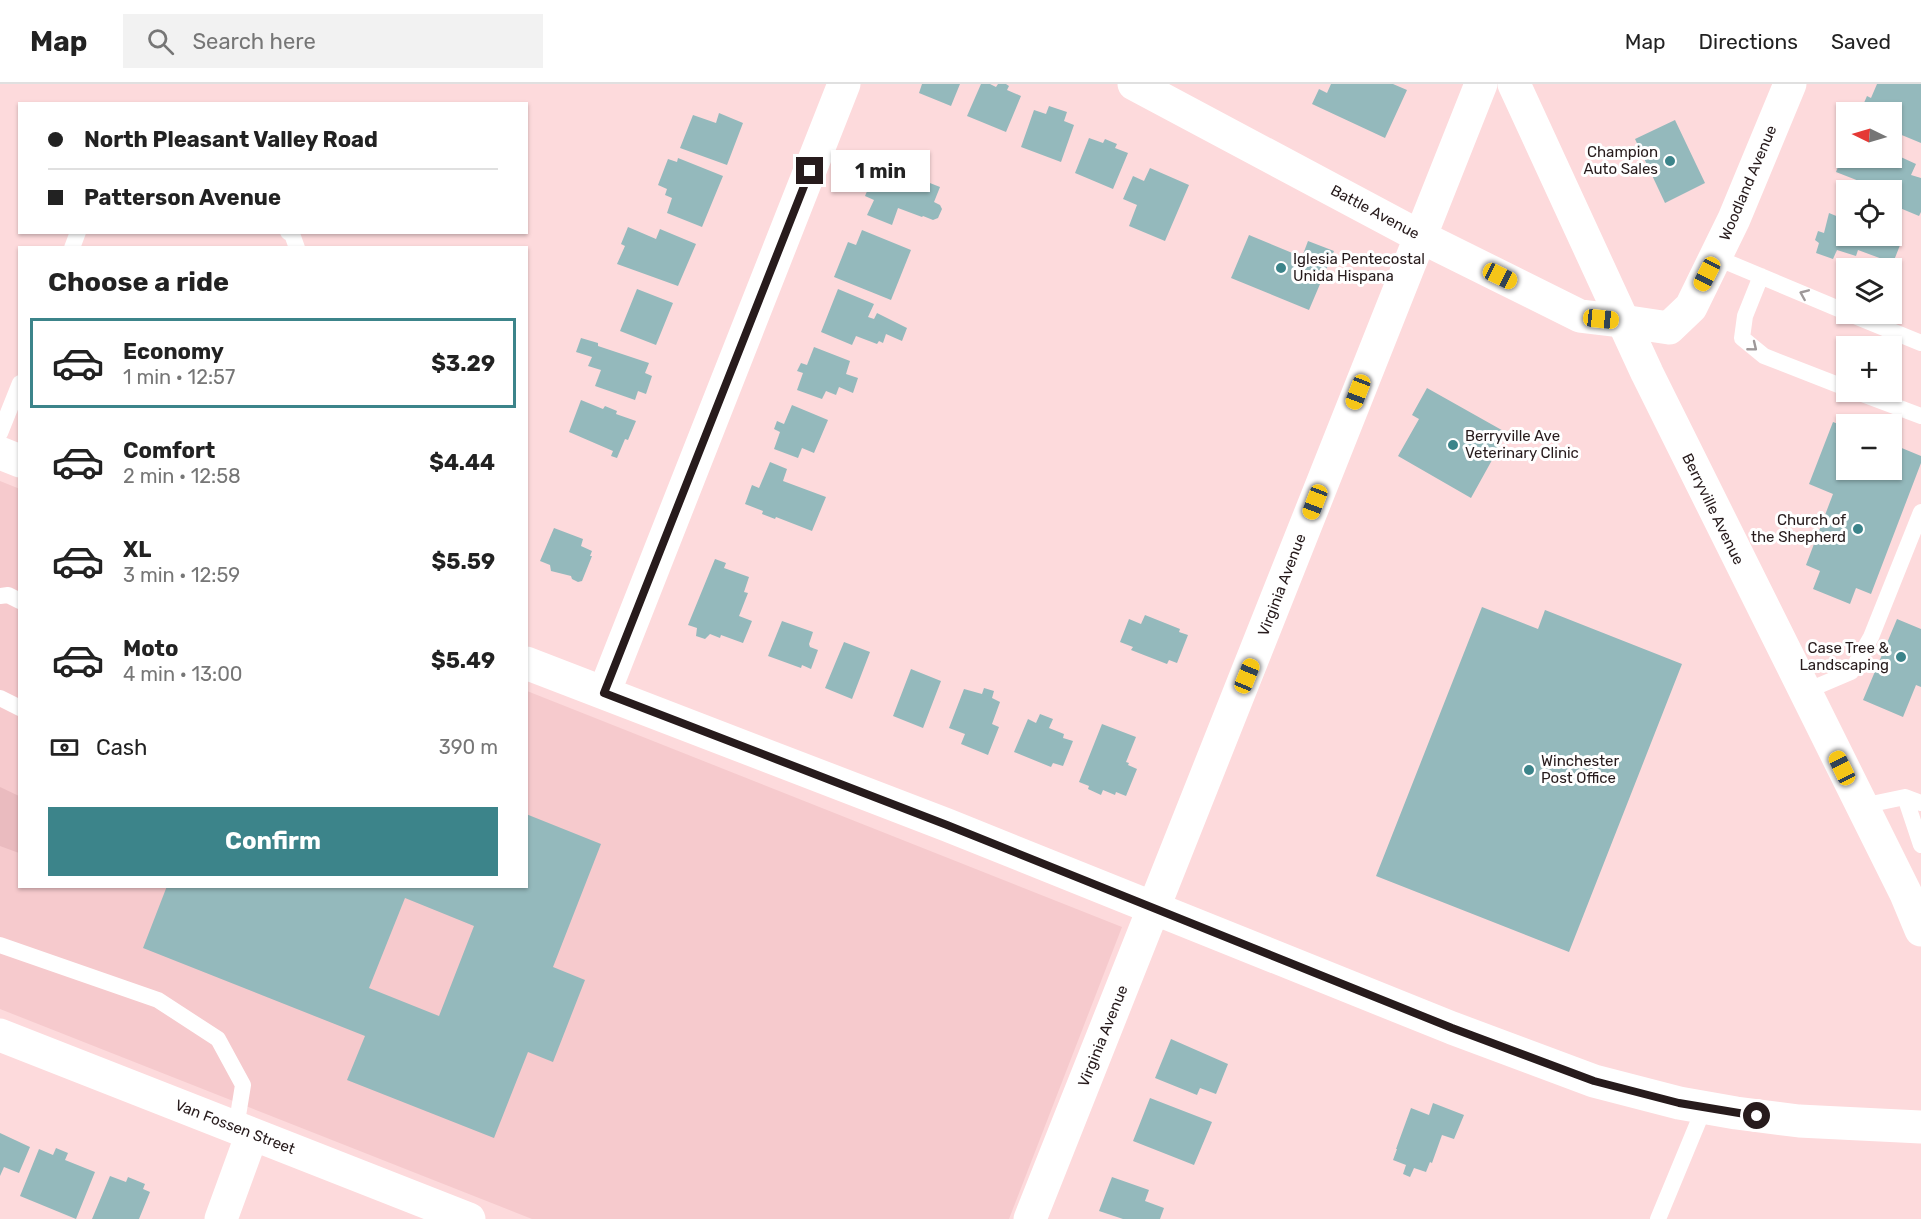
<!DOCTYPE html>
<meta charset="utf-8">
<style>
:root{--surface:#fff;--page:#f2f2f2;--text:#222;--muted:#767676;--line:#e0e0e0;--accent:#3c848a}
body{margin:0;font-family:Rubik,sans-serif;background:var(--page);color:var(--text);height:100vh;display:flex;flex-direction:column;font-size:22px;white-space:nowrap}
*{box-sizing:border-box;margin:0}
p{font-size:20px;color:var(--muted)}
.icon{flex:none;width:33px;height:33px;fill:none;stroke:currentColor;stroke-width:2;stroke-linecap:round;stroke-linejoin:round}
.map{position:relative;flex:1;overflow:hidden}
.panel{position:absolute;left:18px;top:162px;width:510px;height:642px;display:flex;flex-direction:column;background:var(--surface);border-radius:0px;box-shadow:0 2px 4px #0004}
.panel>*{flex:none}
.guide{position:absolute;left:18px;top:18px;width:510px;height:132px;border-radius:0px;box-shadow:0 2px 4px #0004;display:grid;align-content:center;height:132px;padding:0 30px;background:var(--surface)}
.needle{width:39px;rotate:275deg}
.controls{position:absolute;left:1836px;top:18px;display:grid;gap:12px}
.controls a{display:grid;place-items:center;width:66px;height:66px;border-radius:0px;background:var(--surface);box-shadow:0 2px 4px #0004;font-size:30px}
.end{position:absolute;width:27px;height:27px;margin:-14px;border:8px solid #271b1c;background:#fff;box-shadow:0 0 0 3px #fff}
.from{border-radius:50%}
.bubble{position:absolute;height:42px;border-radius:0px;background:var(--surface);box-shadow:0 2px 4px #0004;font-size:20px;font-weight:700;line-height:42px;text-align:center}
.car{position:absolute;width:18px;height:36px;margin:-18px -9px;border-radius:8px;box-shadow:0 0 4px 2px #0007;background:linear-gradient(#f5c518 24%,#345 0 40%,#f5c518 0 76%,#345 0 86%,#f5c518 0)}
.guide b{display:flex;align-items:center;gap:21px;height:57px;font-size:22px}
.guide b+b{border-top:2px solid var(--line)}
.guide i{width:15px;height:15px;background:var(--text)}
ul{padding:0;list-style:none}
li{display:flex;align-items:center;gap:18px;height:90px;margin:0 12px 9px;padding:0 18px;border:3px solid transparent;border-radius:0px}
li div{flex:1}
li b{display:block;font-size:22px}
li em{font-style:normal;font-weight:700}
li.selected{border-color:var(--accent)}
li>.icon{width:54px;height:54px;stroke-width:1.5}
h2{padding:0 30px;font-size:27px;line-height:72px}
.pay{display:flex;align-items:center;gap:15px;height:66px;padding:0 30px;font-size:22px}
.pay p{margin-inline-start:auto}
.action{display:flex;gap:12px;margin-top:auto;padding:12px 30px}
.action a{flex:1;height:69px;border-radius:0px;background:var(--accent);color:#fff;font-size:24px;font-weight:700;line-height:69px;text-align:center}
header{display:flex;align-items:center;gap:36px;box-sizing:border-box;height:84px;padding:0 30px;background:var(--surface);border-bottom:2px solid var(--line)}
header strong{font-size:28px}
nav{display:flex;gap:33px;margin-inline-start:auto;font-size:21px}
.search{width:420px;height:54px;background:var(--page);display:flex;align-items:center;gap:15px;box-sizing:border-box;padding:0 21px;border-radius:0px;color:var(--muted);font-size:22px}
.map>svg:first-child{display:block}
.built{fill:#f6cacd}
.green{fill:#eabbbf}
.building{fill:#94b9bc;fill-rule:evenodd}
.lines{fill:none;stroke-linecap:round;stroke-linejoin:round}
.lane{stroke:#fff;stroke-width:16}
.street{stroke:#fff;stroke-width:33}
.secondary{stroke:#fff;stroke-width:33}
.primary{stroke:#fff;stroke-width:33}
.oneway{stroke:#9e9899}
.route{stroke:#271b1c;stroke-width:8}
.poi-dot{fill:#3c848a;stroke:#fff;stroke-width:2}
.labels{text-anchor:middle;stroke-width:6;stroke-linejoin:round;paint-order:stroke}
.poi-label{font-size:15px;fill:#271b1c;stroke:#fff;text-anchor:end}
.street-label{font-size:15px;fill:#271b1c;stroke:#fff}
</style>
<header>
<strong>Map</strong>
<div class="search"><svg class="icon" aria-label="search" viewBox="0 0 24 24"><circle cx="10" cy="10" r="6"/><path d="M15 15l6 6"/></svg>Search here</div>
<nav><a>Map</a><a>Directions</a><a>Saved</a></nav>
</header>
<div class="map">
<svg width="1921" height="1135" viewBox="0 0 1921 1135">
<rect width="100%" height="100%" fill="#fddadc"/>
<!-- built -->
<path class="built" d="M0 397 20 405V802H526L527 607 1122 843 1009 1135H532L0 925Z"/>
<!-- green -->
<path class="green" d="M0 703 19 712V769L0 762Z"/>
<!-- building -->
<path class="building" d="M922 0H960L951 22 919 9Z
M981 0H990L996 3 998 0H1006L1009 2 1007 6 1021 12 1006 48 967 32Z
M1331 0H1393L1407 6 1385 54 1312 20 1319 5 1327 9Z
M1877 0H1921V59L1892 47V28H1860L1867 12 1871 14Z
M1049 22 1067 28 1064 37 1074 41 1061 78 1021 63 1034 26 1046 30Z
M719 29 743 39 727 81 680 64 693 31 716 39Z
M1675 36 1705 99 1665 119 1635 55Z
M1089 54 1103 59 1105 55 1117 60 1115 64 1128 69 1113 105 1075 89Z
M1846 62V74H1892V69L1916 80 1911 91 1921 94V128L1919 132 1895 122 1899 113 1892 110V106H1882L1836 88Z
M678 74 723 92 702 143 667 129 672 114 665 111 667 105 658 101 668 75 677 78Z
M887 82 940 103 934 118 940 121 942 125 938 134 933 136 923 132 922 133 898 124 892 141 867 131 874 116 865 112 873 93 881 97Z
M1150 84 1189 101 1165 157 1129 142 1137 121 1123 115 1133 92 1144 97Z
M1829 129 1846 136V152H1889L1902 156 1893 179 1858 166 1856 172 1837 166 1833 175 1816 169 1819 159 1815 156 1818 147 1824 149Z
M628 143 656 155 660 145 696 160 678 202 617 180 625 162 621 160Z
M862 146 911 166 891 216 834 193 848 158 856 161Z
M1249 151 1302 173 1308 157 1334 167 1309 226 1231 194Z
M637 205 673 219 656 261 620 247Z
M838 205 874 220 868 233 874 235 877 229 907 244 902 257 886 250 883 259 879 257 877 260 856 252 852 261 821 248Z
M581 254 598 259V262L649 279 645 289 652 292 646 310 638 307 635 316 595 302 601 286 588 282 592 273 576 268Z
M814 263 850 277 846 290 858 294 853 309 839 303 836 311 826 307 822 315 797 306 803 289 797 287 801 279 807 281Z
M1427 304 1507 349 1471 414 1398 372 1419 335 1412 331Z
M581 316 603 325 605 322 617 327 616 330 636 337 628 356 625 355 617 374 611 372 613 367 569 348Z
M792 321 828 336 814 369 802 364 798 374 774 365 780 348 774 345 777 337 784 340Z
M1833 338 1846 343V386H1892V360L1921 372V379L1871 510 1856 504 1850 520 1813 505 1820 487 1806 481 1833 410 1809 400Z
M770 378 787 385 783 397 826 413 812 447 776 433 775 435 762 430 763 427 745 420 752 401 759 404Z
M554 444 583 455 581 462 592 467 590 472H592L582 497 578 498 572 495 571 492 551 487 550 481 540 477Z
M715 475 726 479 724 484 749 493 744 508 748 509 739 532 752 537 743 559 721 551 720 554 710 550 705 555 696 552 697 544 688 541Z
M1482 523 1538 545 1545 526 1682 580 1569 868 1376 792Z
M1145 531 1180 545 1179 548 1188 551 1177 579 1169 576 1167 580 1131 566 1133 563 1120 558 1129 535 1141 540Z
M1897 535 1921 545V603L1916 601 1903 633 1863 616Z
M782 537 813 548 809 560 810 563 818 566 811 585 802 581 801 584 768 572Z
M844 558 870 568 852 615 825 604Z
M911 585 941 597 923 644 893 632Z
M984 604 994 607 992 614 1000 618 992 640 999 643 988 671 961 660 965 650 949 644 964 605 982 610Z
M1040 630 1053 635 1049 644 1064 650 1063 654 1073 657 1063 682 1053 679 1051 683 1014 668 1028 635 1036 639Z
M1102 640 1136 653 1126 678 1129 679 1128 681 1137 685 1126 712 1116 708 1115 711 1103 706 1101 711 1088 705 1089 702 1079 698Z
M526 730 601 760 553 883 585 896 553 978 528 968 494 1054 347 996 365 952 143 864 167 802H526ZM405 814 474 842 439 932 369 904Z
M1171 955 1228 980 1216 1010 1200 1004 1197 1011 1155 994Z
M1150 1014 1212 1038 1194 1081 1133 1057Z
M1433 1019 1464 1031 1454 1055 1442 1051 1432 1079 1430 1078 1426 1088 1414 1084 1410 1093 1403 1090 1406 1081 1393 1076 1397 1065H1396L1411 1024 1429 1031Z
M0 1049 30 1063 19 1089 4 1083 0 1092Z
M56 1064 68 1069 65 1076 95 1088 76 1135 20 1112 39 1065 53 1071Z
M110 1092 126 1098 128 1093 145 1100 143 1105 150 1108 139 1135H92Z
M1112 1093 1149 1106 1145 1117 1164 1124 1160 1135H1123L1099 1127Z"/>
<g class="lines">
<!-- lane -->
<path class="lane" d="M288 148 292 150 297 164
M72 164 78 148
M1715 173 1846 228
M1761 192 1745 232 1742 254 1764 272 1846 304
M1850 230 1921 259
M1857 308 1921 332
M0 349 20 299
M0 512 8 511 20 517
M1804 608 1851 588 1871 553 1921 428
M0 614 20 624
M1905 713 1921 761
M1862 722 1905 713 1921 719
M0 861 158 916 218 955 243 1001 236 1044
M1658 1135 1704 1024"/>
<!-- street -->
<path class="street" d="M1134 0 1419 152 1580 232 1622 237
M0 369 20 377
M526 579 947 741 1452 944 1594 997 1679 1019 1736 1029 1799 1037 1921 1043
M604 609 844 0
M0 951 469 1135
M221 1135 252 1050
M1030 1135 1481 0"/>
<!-- secondary -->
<path class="secondary" d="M1622 237 1669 244 1691 223 1734 135 1790 0"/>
<!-- primary -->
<path class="primary" d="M1514 0 1647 289 1906 810 1921 846"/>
</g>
<!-- one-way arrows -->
<defs><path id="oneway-chevron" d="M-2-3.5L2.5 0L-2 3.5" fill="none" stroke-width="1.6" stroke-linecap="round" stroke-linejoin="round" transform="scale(1.5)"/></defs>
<g class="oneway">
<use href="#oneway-chevron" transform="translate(1804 210) rotate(-157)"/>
<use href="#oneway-chevron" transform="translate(1753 263) rotate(39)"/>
</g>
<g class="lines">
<!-- route -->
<path class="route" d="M810 87 604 609 947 741 1452 944 1594 997 1679 1019 1757 1032"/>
</g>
<!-- markers -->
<g class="poi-dot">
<circle cx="1670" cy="77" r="6"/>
<circle cx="1281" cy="184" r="6"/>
<circle cx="1453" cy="361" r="6"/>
<circle cx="1858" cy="445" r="6"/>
<circle cx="1901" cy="573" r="6"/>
<circle cx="1529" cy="686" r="6"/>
</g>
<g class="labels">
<!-- poi labels -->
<g class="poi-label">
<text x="1658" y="73">Champion<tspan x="1658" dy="17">Auto Sales</tspan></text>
<text x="1293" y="180" text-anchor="start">Iglesia Pentecostal<tspan x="1293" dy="17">Unida Hispana</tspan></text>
<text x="1465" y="357" text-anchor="start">Berryville Ave<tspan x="1465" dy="17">Veterinary Clinic</tspan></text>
<text x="1846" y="441">Church of<tspan x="1846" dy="17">the Shepherd</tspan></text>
<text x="1889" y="569">Case Tree &amp;<tspan x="1889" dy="17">Landscaping</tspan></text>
<text x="1541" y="682" text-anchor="start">Winchester<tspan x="1541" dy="17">Post Office</tspan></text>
</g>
<!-- street labels -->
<g class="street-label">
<text transform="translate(1748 99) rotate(-67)" y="5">Woodland Avenue</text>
<text transform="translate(1375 128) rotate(28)" y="5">Battle Avenue</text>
<text transform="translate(1713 425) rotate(64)" y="5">Berryville Avenue</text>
<text transform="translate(1282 501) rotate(-69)" y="5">Virginia Avenue</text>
<text transform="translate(1103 952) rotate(-68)" y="5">Virginia Avenue</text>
<text transform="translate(235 1043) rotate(21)" y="5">Van Fossen Street</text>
</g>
</g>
</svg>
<div class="controls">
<a><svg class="needle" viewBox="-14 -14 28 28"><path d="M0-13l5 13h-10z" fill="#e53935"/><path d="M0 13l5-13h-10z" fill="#767676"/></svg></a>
<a><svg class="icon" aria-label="locate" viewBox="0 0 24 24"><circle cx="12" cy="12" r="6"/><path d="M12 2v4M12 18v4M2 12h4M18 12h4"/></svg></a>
<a><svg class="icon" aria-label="layers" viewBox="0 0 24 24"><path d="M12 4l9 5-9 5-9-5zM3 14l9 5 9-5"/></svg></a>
<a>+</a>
<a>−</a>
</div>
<i class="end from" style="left:1757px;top:1032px"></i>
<i class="end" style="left:810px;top:87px"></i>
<div class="bubble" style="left:831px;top:66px;width:99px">1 min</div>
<i class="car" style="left:1707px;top:190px;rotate:207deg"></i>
<i class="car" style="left:1500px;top:192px;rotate:116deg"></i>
<i class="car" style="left:1601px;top:235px;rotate:96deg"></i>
<i class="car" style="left:1358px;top:308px;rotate:201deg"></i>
<i class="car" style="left:1315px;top:418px;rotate:201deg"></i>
<i class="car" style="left:1247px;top:592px;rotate:22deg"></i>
<i class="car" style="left:1842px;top:684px;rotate:334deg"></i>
<div class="guide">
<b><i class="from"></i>North Pleasant Valley Road</b>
<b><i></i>Patterson Avenue</b>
</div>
<section class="panel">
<h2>Choose a ride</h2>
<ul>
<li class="selected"><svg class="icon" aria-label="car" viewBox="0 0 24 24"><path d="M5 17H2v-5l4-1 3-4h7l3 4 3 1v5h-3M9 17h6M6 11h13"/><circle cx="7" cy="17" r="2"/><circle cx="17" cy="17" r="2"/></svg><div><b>Economy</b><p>1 min · 12:57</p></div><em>$3.29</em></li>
<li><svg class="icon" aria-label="car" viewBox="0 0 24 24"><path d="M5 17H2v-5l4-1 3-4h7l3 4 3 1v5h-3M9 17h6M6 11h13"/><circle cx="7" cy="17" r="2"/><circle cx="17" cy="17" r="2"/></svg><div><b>Comfort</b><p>2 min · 12:58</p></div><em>$4.44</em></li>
<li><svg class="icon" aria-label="car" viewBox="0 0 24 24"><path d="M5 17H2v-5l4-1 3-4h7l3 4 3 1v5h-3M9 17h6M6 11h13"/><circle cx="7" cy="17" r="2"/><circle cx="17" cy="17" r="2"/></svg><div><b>XL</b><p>3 min · 12:59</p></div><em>$5.59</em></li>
<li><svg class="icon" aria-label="car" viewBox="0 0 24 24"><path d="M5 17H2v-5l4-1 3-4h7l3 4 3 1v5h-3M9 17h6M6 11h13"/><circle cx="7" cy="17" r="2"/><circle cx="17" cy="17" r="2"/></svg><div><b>Moto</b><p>4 min · 13:00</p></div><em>$5.49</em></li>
</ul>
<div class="pay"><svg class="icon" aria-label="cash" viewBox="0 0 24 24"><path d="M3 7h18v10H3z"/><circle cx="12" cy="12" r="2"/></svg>Cash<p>390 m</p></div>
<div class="action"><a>Confirm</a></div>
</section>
</div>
